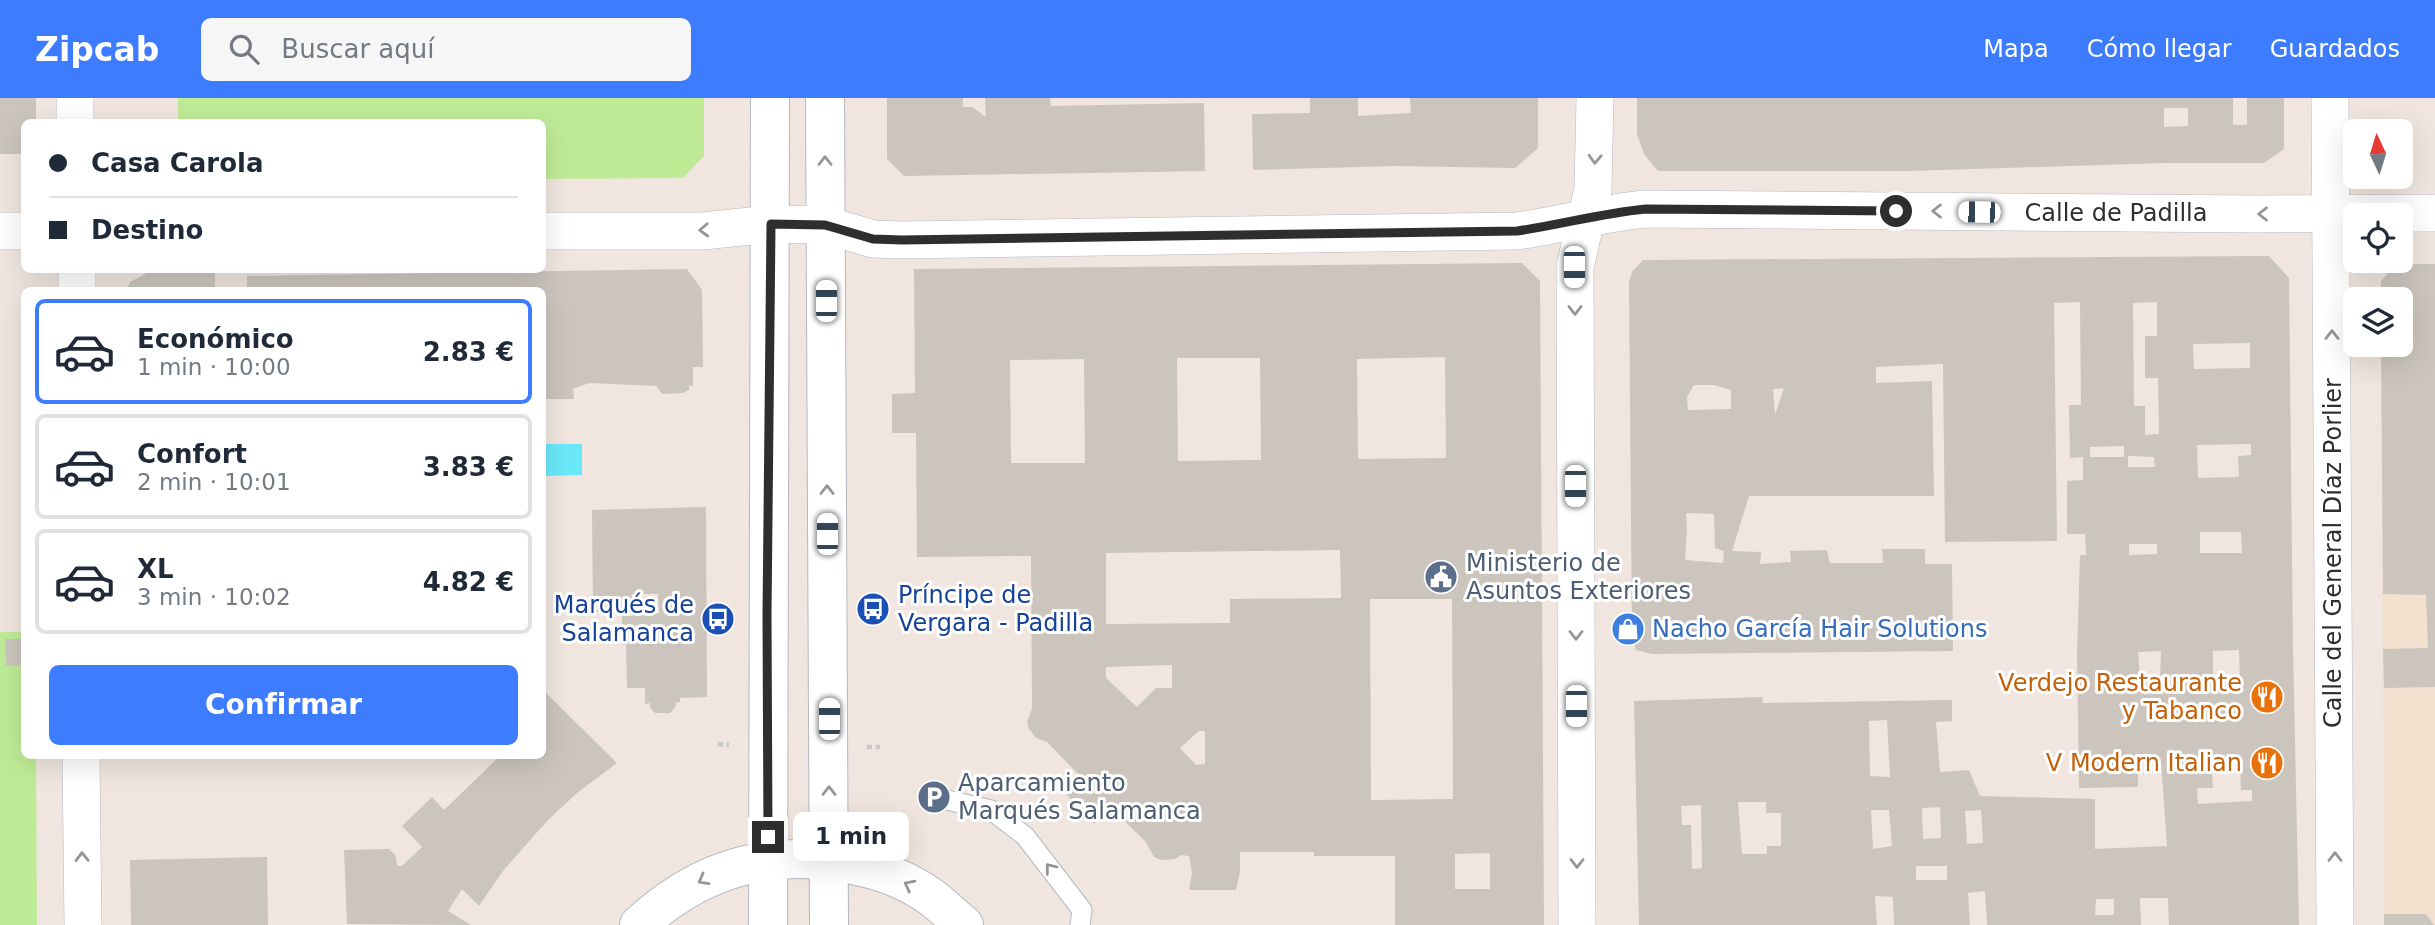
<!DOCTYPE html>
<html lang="es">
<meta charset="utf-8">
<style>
:root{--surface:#fff;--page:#f6f6f7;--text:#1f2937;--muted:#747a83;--line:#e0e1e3;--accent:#3d7cff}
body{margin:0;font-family:"DejaVu Sans",sans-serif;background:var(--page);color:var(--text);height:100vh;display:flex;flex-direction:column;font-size:26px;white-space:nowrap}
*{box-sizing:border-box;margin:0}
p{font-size:23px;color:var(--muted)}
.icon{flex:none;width:38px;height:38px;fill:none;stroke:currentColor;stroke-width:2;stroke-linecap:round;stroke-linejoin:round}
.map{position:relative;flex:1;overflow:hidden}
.side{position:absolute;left:21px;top:189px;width:525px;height:472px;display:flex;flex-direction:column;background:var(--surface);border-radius:10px;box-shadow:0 7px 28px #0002}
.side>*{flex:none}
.guide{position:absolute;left:21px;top:21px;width:525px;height:154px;border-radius:10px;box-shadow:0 7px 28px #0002;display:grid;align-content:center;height:154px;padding:0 28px;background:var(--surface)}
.needle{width:46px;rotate:356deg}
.buttons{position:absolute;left:2343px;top:21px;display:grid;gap:14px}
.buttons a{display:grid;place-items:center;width:70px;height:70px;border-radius:10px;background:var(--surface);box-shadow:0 7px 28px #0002;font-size:35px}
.end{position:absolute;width:32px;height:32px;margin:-16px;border:9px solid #2e2e2e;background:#fff;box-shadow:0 0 0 4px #fff}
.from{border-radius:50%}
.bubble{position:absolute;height:49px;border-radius:10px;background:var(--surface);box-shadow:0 7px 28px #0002;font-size:23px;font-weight:700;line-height:49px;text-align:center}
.car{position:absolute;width:21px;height:42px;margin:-21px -10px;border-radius:9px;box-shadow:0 0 5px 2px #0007;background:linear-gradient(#fff 24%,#345 0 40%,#fff 0 76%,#345 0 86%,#fff 0)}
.guide b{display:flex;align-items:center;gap:24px;height:66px;font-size:26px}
.guide b+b{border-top:2px solid var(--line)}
.guide i{width:18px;height:18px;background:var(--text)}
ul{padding:12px 0 0;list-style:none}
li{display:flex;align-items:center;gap:21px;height:105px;margin:0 14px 10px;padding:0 14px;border:4px solid var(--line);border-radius:10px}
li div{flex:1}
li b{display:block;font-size:26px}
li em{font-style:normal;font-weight:700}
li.on{border-color:var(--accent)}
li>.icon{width:63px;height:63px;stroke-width:1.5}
.primary-button{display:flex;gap:14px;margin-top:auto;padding:14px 28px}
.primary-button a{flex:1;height:80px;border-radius:10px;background:var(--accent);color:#fff;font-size:28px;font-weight:700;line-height:80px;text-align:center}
header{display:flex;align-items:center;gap:42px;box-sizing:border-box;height:98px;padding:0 35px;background:var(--accent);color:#fff}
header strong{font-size:33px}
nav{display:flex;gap:38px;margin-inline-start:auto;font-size:24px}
.search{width:490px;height:63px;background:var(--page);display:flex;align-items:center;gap:18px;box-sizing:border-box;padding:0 24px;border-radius:10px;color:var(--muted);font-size:26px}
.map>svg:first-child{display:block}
.education{fill:#f2e1ce}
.green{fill:#bfeb97}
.water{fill:#6ae8fa}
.building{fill:#cbc5bd;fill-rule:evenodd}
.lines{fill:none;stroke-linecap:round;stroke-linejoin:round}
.service-casing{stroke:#b3b8c2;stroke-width:21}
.minor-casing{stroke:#b3b8c2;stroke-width:38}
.tertiary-casing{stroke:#b3b8c2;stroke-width:40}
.secondary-casing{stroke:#b3b8c2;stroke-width:40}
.path{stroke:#c9c9c9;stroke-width:4.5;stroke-dasharray:5 3.5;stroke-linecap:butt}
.service{stroke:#fff;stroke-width:19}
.minor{stroke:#fff;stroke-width:37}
.tertiary{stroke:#fff;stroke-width:38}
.secondary{stroke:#fff;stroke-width:38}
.oneway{stroke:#969696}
.route{stroke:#2e2e2e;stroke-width:9}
.labels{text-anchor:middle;stroke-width:6;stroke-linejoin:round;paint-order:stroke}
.street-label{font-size:24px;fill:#2e2e2e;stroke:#fff}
.service-label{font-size:24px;fill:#4e5e75;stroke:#fff;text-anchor:start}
.transit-label{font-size:24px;fill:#164399;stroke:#fff;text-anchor:start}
.shop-label{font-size:24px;fill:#366cbe;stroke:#fff;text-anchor:start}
.food-label{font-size:24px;fill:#c56008;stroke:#fff;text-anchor:end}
</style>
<header>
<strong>Zipcab</strong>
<div class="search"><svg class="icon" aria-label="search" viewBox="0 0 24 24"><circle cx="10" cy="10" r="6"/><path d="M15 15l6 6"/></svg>Buscar aquí</div>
<nav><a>Mapa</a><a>Cómo llegar</a><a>Guardados</a></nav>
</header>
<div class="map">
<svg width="2435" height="827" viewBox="0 0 2435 827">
<rect width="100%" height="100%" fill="#f0e6df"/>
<!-- education -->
<path class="education" d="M2397 166H2435V827H2384L2381 247H2401V201H2381V183Z"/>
<!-- green -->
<path class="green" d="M178 0H704V58L683 80 543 81 542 24H178Z
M0 534H24V658H36L37 827H0Z"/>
<!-- water -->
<path class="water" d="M543 346H582V377L543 378Z"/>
<!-- building -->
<path class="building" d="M0 0H36V24H24V56H0Z
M887 0H963V9H972L986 19 985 0H1050L1051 8 1204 5 1205 73 904 78 887 61Z
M1310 0H1358V18L1411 15 1410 0H1538V50L1515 70 1394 68 1253 72 1252 16 1310 15Z
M1637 0H2233V27H2247V0H2284V51L2264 65H2165L1910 73H1658L1644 56 1637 36ZM2164 10H2188V28L2164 29Z
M2269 158 2289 180 2293 552 2299 827H2169L2168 800H2140L2141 827H1987L1985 793 1968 795 1970 827H1894L1893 799 1875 798 1877 827H1639L1634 603 1763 599 1762 605 1952 602V623L1936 624 1940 674 1969 672 1980 698 2095 701V751L2167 748 2161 663H2138V689L2079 690 2077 556 2080 457H2086L2085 436H2067V383L2083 382V359L2070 360 2069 307H2081L2080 204 2054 205 2057 443 1945 444 1943 266 1876 269V285L1932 283 1934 398H1749L1732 453 1761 454 1760 466 1791 464 1790 453 1827 452 1830 465H1883L1882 451H1925V466H1952L1953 553 1652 556 1636 552 1632 539 1629 184 1632 174 1643 162ZM2157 204V238H2145V280H2158L2159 336 2145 337V308H2134L2133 205ZM2250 245V270L2194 271 2193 246ZM1694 287H1714L1731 292V311L1688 312 1687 299ZM1784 290 1775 317 1773 291ZM2251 346V357L2238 358 2239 379 2198 380 2197 347ZM2124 348V359H2090V349ZM2128 358 2154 359 2155 369H2128ZM1686 415 1714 416 1715 450 1724 453 1723 465 1685 462 1687 433ZM2200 434H2241L2242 455H2200ZM2129 446H2157V456L2129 457ZM2239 552 2240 583H2213V553ZM2161 553 2160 581H2140L2138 554ZM1887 622 1890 679 1870 678 1869 623ZM2240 662 2241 692H2252V703L2198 706 2197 690H2213L2211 663ZM1738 704H1766V715H1781V748H1767V756H1742ZM1701 707 1702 770 1692 771 1691 727H1682L1681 708ZM1940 709 1941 740 1923 741 1922 710ZM1871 712H1889L1892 748 1873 751ZM1981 712 1983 745 1967 746 1965 713ZM1916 768H1947V782H1916ZM2096 801H2114V817H2095Z
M1522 165 1540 183 1544 827H1395V758H1314V754H1240V774L1236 792H1189L1192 774 1189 758 1181 757 1175 761 1161 762 1154 759 1146 744 1111 710 1094 726 1065 695 1081 679 1047 644 1036 640 1029 631 1027 624 1032 611 1031 458 917 459 916 335H892V296L915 295 914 171ZM1445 259 1446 360 1358 361 1357 261ZM1177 260H1260L1261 362 1178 363ZM1084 261 1085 365H1011L1010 262ZM1340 452 1341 500 1230 501V525L1106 526V455ZM1370 501H1452L1453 701 1371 702ZM1172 567V590H1156L1137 609 1106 580V569ZM1199 633H1205V666L1196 667 1180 650ZM1490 755V791H1455V756Z
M2397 166H2435V589L2384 590 2383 551 2428 550 2426 497 2383 496 2381 247H2401V201H2381V183Z
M687 171 702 192 703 269H693V288L689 287V292L683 295 662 296 656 288 589 285 573 291 574 301H546V316H542V192H247V178Z
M147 175H215V192H126L130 184Z
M706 409 707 599 680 600V604L675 605 676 608 670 615H655L650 609V605L645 606V590H627L626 546 622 547V518H633L632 516 593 514 592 412ZM636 496H658L659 515 637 516Z
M5 541H24V568H6Z
M542 591 617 665 577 695 547 723 503 773 479 808 462 791 448 813 471 827 347 826 344 752 389 751 396 758 397 768H402L422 749 402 728 432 699 444 712 500 658H542Z
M267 759 268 827H131L130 762Z
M2384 816H2426L2434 827H2384Z"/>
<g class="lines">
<defs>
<path id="service" d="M934 699 991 712 1025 738 1082 812 1080 827"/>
<path id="minor" d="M75 0V24
M2330 0 2335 827
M0 133H24
M542 133H703L771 126 826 127 873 141 902 142 1517 133C1560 127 1602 115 1645 111L2258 116 2435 115
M77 192V172
M81 658 83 827
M1577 827 1575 169 1593 91 1595 0"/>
<path id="tertiary" d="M639 827C701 769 774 749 857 768 883 773 910 784 931 799 943 808 953 818 964 827"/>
<path id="secondary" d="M825 0 829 827
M768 827 770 0"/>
</defs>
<!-- service casing -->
<use href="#service" class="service-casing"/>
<!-- minor casing -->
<use href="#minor" class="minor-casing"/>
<!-- tertiary casing -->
<use href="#tertiary" class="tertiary-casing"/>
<!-- secondary casing -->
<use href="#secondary" class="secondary-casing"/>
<!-- path -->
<path class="path" d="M718 646 729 647
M867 649H880"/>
<!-- service -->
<use href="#service" class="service"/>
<!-- minor -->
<use href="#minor" class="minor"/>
<!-- tertiary -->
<use href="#tertiary" class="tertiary"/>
<!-- secondary -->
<use href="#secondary" class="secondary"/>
</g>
<!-- one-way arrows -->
<defs><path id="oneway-chevron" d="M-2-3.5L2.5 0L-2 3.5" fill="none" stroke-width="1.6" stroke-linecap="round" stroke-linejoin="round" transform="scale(1.75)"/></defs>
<g class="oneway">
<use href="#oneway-chevron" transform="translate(1595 61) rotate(92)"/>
<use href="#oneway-chevron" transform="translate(825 63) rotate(-90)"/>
<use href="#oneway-chevron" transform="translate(1937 113) rotate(-180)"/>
<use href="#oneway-chevron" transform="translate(2263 116) rotate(180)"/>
<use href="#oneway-chevron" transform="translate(704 132) rotate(178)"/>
<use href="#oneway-chevron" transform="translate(1575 212) rotate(90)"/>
<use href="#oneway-chevron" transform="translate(2332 237) rotate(-90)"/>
<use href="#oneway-chevron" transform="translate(827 392) rotate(-90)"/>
<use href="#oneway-chevron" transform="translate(1576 537) rotate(90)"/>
<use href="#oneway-chevron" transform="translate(829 693) rotate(-90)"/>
<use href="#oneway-chevron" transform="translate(82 759) rotate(-91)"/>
<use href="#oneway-chevron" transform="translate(2335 759) rotate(-90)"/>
<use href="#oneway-chevron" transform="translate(1577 765) rotate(90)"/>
<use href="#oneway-chevron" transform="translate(1050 770) rotate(-128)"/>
<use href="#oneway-chevron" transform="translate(703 782) rotate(151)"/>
<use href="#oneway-chevron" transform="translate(909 787) rotate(-153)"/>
</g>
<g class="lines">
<!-- route -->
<path class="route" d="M768 739 767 517 771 126 825 127 873 141 902 142 1517 133C1560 127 1602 115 1646 111L1896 113"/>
</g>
<!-- icons -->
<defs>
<symbol id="civic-disc" viewBox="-11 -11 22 22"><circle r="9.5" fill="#5c6f8a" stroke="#fff"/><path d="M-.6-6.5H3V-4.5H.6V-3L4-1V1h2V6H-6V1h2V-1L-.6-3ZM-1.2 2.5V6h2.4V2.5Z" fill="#fff"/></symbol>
<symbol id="bus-disc" viewBox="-11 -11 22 22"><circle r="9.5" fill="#1a4fb4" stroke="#fff"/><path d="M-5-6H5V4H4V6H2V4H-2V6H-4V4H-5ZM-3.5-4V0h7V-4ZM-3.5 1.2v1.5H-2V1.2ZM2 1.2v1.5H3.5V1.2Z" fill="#fff"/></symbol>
<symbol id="shop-disc" viewBox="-11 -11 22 22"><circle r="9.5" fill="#3f7fe0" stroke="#fff"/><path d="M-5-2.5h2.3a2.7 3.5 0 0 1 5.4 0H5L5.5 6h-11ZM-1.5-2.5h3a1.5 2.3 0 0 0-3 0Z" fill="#fff"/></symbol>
<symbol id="restaurant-disc" viewBox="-11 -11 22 22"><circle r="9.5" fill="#e8710a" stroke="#fff"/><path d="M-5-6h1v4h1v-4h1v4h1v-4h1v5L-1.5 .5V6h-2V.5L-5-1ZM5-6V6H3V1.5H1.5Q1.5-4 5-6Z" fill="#fff"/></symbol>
<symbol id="parking-disc" viewBox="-11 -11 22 22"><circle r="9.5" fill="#5c6f8a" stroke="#fff"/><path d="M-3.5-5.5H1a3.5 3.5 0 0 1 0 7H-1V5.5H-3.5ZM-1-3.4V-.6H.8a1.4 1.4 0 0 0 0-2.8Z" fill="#fff"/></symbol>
</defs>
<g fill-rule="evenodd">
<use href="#civic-disc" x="1422" y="460" width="38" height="38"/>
<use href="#bus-disc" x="854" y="492" width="38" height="38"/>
<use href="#bus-disc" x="699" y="502" width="38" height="38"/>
<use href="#shop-disc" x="1609" y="512" width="38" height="38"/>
<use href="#restaurant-disc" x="2248" y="580" width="38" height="38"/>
<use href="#restaurant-disc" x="2248" y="646" width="38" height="38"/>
<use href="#parking-disc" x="915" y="680" width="38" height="38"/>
</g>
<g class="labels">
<!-- street labels -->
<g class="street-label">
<text x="2116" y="123">Calle de Padilla</text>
<text transform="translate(2333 455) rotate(-90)" y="8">Calle del General Díaz Porlier</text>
</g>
<!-- service labels -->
<g class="service-label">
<text x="1466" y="473">Ministerio de<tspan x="1466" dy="28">Asuntos Exteriores</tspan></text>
<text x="958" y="693">Aparcamiento<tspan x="958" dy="28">Marqués Salamanca</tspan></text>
</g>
<!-- transit labels -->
<g class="transit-label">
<text x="898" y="505">Príncipe de<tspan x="898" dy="28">Vergara - Padilla</tspan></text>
<text x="694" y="515" text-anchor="end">Marqués de<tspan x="694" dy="28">Salamanca</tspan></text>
</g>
<!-- shop labels -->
<g class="shop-label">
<text x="1652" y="539">Nacho García Hair Solutions</text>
</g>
<!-- food labels -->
<g class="food-label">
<text x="2242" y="593">Verdejo Restaurante<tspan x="2242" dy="28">y Tabanco</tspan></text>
<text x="2242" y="673">V Modern Italian</text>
</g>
</g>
</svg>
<div class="buttons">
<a><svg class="needle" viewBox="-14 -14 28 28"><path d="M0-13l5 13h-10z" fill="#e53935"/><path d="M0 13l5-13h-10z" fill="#747a83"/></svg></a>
<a><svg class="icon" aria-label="locate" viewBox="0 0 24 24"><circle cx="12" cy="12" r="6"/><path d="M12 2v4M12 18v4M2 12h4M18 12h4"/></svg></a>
<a><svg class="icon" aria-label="layers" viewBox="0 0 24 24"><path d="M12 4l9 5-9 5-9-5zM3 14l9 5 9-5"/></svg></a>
</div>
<i class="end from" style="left:1896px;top:113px"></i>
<i class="end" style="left:768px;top:739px"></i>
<div class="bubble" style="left:793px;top:714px;width:116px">1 min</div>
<i class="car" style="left:1979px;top:114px;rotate:271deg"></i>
<i class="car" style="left:1574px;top:169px;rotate:180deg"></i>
<i class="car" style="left:826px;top:203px;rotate:0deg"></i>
<i class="car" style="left:1575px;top:388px;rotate:180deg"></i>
<i class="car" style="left:827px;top:436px;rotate:0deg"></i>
<i class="car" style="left:1576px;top:608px;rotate:180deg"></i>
<i class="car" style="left:829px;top:621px;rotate:0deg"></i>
<div class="guide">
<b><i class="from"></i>Casa Carola</b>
<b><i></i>Destino</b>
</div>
<section class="side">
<ul>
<li class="on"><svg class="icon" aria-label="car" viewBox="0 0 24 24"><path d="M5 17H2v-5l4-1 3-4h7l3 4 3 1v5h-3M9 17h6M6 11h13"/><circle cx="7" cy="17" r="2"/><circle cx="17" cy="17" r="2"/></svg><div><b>Económico</b><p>1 min · 10:00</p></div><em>2.83 €</em></li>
<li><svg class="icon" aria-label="car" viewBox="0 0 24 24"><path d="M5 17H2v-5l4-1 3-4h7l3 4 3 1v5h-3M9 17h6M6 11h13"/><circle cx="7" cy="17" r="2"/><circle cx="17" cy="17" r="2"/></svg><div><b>Confort</b><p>2 min · 10:01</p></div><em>3.83 €</em></li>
<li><svg class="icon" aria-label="car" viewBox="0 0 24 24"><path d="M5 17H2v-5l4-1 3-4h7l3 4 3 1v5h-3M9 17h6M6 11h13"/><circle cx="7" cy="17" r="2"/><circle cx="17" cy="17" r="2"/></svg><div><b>XL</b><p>3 min · 10:02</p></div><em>4.82 €</em></li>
</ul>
<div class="primary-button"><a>Confirmar</a></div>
</section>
</div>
